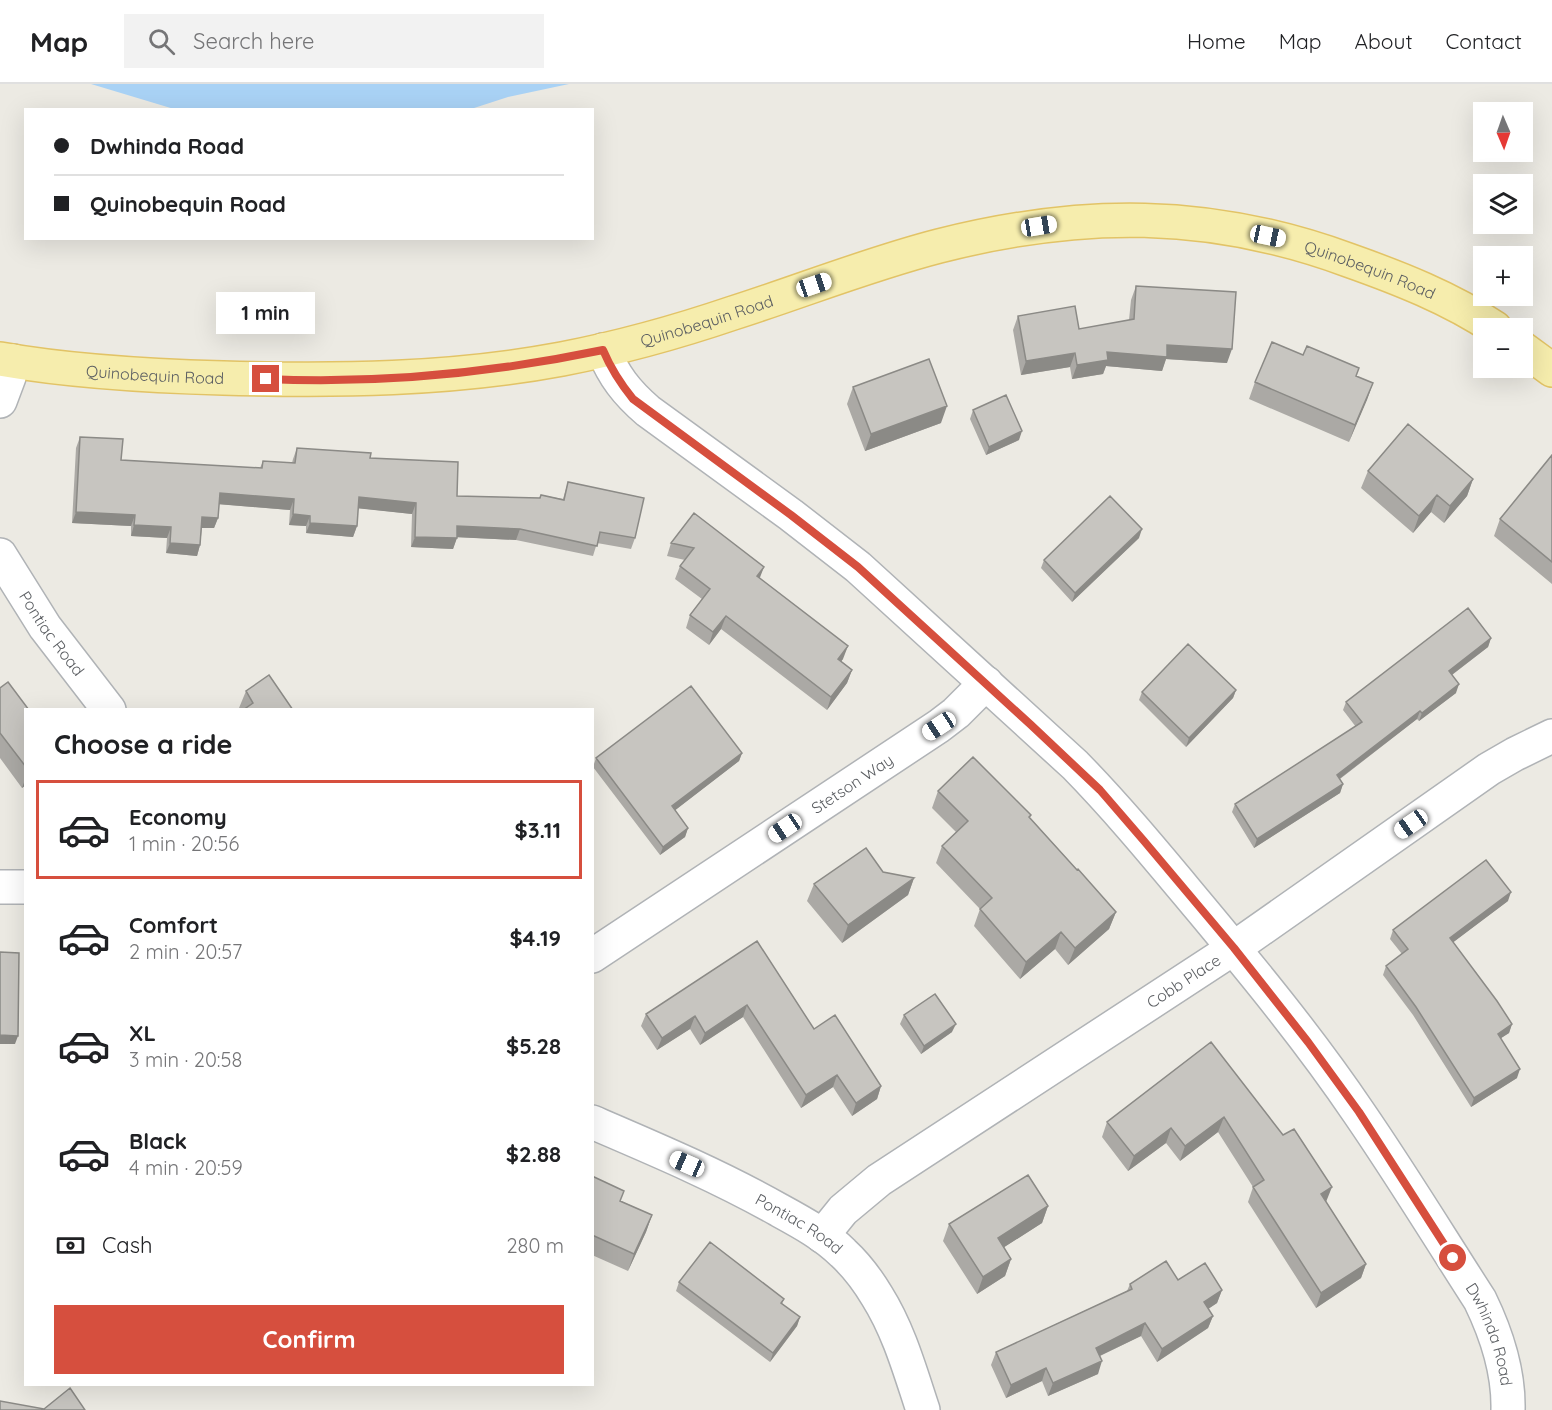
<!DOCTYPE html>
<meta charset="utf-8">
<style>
:root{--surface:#fff;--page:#f2f2f2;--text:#202124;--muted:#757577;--line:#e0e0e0;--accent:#d64f3e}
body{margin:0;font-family:Quicksand,sans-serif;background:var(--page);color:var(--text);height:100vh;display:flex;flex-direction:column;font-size:22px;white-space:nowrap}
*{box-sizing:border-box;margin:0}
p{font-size:20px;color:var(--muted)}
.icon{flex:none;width:33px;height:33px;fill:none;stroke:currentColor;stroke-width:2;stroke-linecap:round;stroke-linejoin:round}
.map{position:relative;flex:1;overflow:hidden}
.side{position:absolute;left:24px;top:624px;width:570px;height:678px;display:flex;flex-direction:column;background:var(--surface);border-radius:0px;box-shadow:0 6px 24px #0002}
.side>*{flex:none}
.guide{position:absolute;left:24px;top:24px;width:570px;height:132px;border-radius:0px;box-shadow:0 6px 24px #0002;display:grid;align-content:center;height:132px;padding:0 30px;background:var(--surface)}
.needle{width:39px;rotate:178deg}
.controls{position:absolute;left:1473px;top:18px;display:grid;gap:12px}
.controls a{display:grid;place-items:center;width:60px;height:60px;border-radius:0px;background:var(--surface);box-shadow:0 6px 24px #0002;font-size:30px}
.end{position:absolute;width:27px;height:27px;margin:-14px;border:8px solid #d64f3e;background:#fff;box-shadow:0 0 0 3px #fff}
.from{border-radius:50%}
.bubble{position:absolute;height:42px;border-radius:0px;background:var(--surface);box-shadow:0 6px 24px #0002;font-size:20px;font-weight:700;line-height:42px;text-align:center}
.car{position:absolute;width:18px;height:36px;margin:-18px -9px;border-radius:8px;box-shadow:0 0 4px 2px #0007;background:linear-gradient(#fff 24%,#345 0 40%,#fff 0 76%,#345 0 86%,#fff 0)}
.guide b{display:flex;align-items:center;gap:21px;height:57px;font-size:22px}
.guide b+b{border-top:2px solid var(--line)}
.guide i{width:15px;height:15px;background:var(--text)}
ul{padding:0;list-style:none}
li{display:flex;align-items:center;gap:18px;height:99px;margin:0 12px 9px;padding:0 18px;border:3px solid transparent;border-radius:0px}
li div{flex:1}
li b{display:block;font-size:22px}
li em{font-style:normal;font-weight:700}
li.current{border-color:var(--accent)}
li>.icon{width:54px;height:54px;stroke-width:1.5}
h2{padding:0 30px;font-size:27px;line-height:72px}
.pay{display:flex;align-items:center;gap:15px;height:66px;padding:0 30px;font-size:22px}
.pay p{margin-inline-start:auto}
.action{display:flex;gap:12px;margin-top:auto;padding:12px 30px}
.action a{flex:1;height:69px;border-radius:0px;background:var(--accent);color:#fff;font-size:24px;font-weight:700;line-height:69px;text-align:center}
header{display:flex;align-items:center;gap:36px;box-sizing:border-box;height:84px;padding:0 30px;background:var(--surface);border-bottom:2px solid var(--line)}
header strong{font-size:28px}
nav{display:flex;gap:33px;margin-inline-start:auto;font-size:21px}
.search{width:420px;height:54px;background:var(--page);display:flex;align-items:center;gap:15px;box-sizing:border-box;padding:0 21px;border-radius:0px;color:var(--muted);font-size:22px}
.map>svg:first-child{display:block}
.water{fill:#a9d2f5}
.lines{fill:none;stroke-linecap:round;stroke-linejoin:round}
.minor-casing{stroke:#b0b3b6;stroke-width:36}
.major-casing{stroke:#e2c366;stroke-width:36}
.minor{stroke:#fff;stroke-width:33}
.major{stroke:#f6edad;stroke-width:33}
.wall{fill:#aba9a5}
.shaded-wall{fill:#8b8a86}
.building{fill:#c7c5c0;stroke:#8b8a86;stroke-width:1.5}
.route{stroke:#d64f3e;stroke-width:8}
.labels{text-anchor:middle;stroke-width:4.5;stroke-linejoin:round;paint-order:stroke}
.street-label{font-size:16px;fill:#5b5e62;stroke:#fff}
</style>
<header>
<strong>Map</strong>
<div class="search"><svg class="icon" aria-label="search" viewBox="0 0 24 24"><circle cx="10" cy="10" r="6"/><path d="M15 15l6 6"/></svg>Search here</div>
<nav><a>Home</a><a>Map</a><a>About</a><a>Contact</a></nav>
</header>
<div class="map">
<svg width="1552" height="1326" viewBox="0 0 1552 1326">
<rect width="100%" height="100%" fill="#eceae3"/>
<!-- water -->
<path class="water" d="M91 0H569L508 13 471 25H174Z"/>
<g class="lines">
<defs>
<g id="minor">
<path id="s1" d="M603 266C614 292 626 308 648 327L791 431 858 483 1075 681C1120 727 1160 776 1201 825 1256 891 1311 958 1359 1029 1401 1090 1440 1154 1480 1216 1497 1251 1509 1287 1508 1326"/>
<path d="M0 317 9 293 13 277"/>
<path id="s2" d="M0 471 45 543 109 626"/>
<path d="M0 803H26"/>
<path id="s3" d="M592 872 939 642 956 629 986 599"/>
<path id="s4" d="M592 1038C655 1065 719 1092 779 1126 801 1138 825 1151 843 1169 856 1181 868 1197 877 1212 899 1247 910 1287 923 1326"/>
<path id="s5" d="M822 1152 843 1126 879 1096 1234 864 1489 685 1515 670 1552 652"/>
</g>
<g id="major">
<path d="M1522 264 1552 286"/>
<path id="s6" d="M0 275C73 288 149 292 223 294 336 297 450 296 562 275 619 264 677 248 733 229 802 207 869 180 939 162 1081 126 1209 125 1348 176 1399 194 1450 214 1495 244"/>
</g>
</defs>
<!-- minor casing -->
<use href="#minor" class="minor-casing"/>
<!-- major casing -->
<use href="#major" class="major-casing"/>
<!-- minor -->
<use href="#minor" class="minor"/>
<!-- major -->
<use href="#major" class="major"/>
</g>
<!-- wall -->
<path class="wall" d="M1136 202 1227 279 1166 275 1162 287 1106 282 1103 290 1072 295 1070 283 1021 291 1013 246 1018 232 1079 245 1129 236 1131 216Z
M1303 271 1373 299 1349 358 1249 315 1255 298Z
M853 303 941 339 865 367 847 320Z
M973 326 1019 356 986 371 970 335Z
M80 353 121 376 260 384 263 377 292 379 293 375 297 364 370 374 457 412 539 414 541 411 563 415 568 398 635 454 631 465 597 459 593 472 516 456 457 453 453 465 411 463 412 430 358 424 357 442 353 453 306 449V442L289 441 290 426 219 420 218 434 214 444H202L200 461 197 472 166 469 167 454 131 452V442L72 439 76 364Z
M1552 371V500L1494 452 1500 435Z
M1368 387 1473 395 1467 412 1444 439 1431 428 1413 449 1361 404Z
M694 429 760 495 843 575 841 577 852 586 847 599 827 626 721 545 709 561 686 544 690 531 702 515 675 495 680 482 685 476 667 472 671 459Z
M1139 454 1072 518 1041 484 1044 476Z
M1491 554 1488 563 1452 591 1456 609 1419 637 1417 635 1340 695 1343 700 1340 709 1254 764 1232 728 1235 720 1356 643 1343 626 1346 618Z
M0 604 26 626V701L22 704 0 674Z
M1236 606 1233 614 1186 663 1139 616 1142 608Z
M246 607 293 626H240L239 624Z
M742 669 739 677 675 726 688 744 685 753 660 771 593 683 596 674Z
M938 707 1031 731 1030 734 1116 828 1109 845 1068 881 1055 865 1020 895 974 842 980 825 936 779 942 762 956 748 932 724Z
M883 788 914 794 908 811 842 859 807 817 814 800Z
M1508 817 1453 858 1512 940 1509 949 1501 954 1517 994 1471 1023 1413 931 1383 891 1386 882 1402 870 1390 855 1393 846Z
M757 857 814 945 881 1002 877 1015 852 1032 833 1003 801 1024 743 933 700 961 690 945 657 966 641 942 646 930Z
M904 931 952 948 921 970 900 940Z
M1211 958 1326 1118 1366 1180 1361 1194 1316 1224 1248 1118 1253 1103 1218 1048 1180 1077 1166 1059 1128 1087 1102 1053 1107 1038Z
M592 1092 621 1117 652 1131 646 1148 628 1187 592 1171Z
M1048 1122 1042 1139 1004 1163 1011 1175 1005 1192 977 1210 943 1157 949 1140Z
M1178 1196 1222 1206 1217 1219 1208 1225 1213 1232 1208 1244 1157 1278 1141 1252 1100 1272 1098 1290 1048 1312 1042 1297 1006 1314 991 1281 996 1268 1127 1207 1130 1200Z
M679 1198 784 1215 782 1220 800 1233 797 1242 770 1278 676 1207Z"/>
<!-- shaded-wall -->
<path class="shaded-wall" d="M1167 261 1232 265 1227 279 1166 275 1162 287 1106 282 1103 290 1072 295 1077 281 1107 268Z
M1075 269 1070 283 1021 291 1026 277Z
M1373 299 1367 316 1349 358 1355 341Z
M947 322 941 339 865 367 871 350Z
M1022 347 1019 356 986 371 989 363Z
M1473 395 1467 412 1444 439 1450 422Z
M220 409 294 415 290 426 216 420Z
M1437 411 1431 428 1413 449 1419 432Z
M359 413 416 419 412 430 355 424Z
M76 428 135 431 131 442 72 439Z
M293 430 310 432 306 442 289 441Z
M202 433 218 434 214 444H198Z
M310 439 357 442 353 453 306 449Z
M134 441 171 443 167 454 131 452Z
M457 442 520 445 516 456 453 453Z
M1142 445 1139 454 1072 518 1075 509Z
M415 453 457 454 453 465 411 463Z
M170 459 200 461 197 472 166 469Z
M764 483 759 496 757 492Z
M726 532 721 545 709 561 713 548Z
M1491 554 1488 563 1445 596 1449 587Z
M848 562 843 575 833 588 838 575Z
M852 586 847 599 827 626 831 613Z
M1459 600 1456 609 1419 637 1422 629Z
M1236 606 1233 614 1186 663 1189 654Z
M1420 627 1417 635 1334 699 1337 691Z
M742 669 739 677 669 731 672 722Z
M26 693V701L22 704Z
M1343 700 1340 709 1254 764 1257 755Z
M688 744 685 753 660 771 663 763Z
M914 794 908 811 842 859 848 841Z
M1511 808 1508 817 1447 863 1450 854Z
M1116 828 1109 845 1068 881 1075 864Z
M1061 848 1055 865 1020 895 1026 878Z
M747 921 743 933 700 961 705 949Z
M695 932 690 945 657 966 662 954Z
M956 940 952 948 921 970 924 962Z
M1512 940 1509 949 1495 958 1498 950Z
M0 951 18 952 15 960H0Z
M1520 985 1517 994 1471 1023 1474 1014Z
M837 991 833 1003 801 1024 806 1011Z
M881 1002 877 1015 852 1032 856 1019Z
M1224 1033 1218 1048 1180 1077 1185 1062Z
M1171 1044 1166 1059 1128 1087 1134 1072Z
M1332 1103 1326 1118 1321 1110Z
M1048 1122 1042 1139 992 1171 998 1154Z
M652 1131 646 1148 628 1187 634 1170Z
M1011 1175 1005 1192 977 1210 983 1193Z
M1366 1180 1361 1194 1316 1224 1321 1209Z
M1222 1206 1217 1219 1199 1231 1204 1218Z
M1213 1232 1208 1244 1157 1278 1162 1265Z
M800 1233 797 1242 770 1278 773 1269Z
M1145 1239 1141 1252 1091 1276 1096 1264Z
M1102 1277 1098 1290 1048 1312 1053 1299Z
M1046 1284 1042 1297 1006 1314 1011 1301Z"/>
<!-- building -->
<path class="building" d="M1136 202 1236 208 1232 265 1167 261V273L1107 268 1108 276 1077 281 1075 269 1026 277 1018 232 1075 222 1079 245 1134 235Z
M1272 258 1303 271 1307 262 1359 284 1356 292 1373 299 1355 341 1255 298Z
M929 275 947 322 871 350 853 303Z
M1006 311 1022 347 989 363 973 326Z
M1408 340 1473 395 1450 422 1437 411 1419 432 1368 387Z
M80 353 123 355 121 376 262 384 263 377 295 379 297 364 371 369 370 374 458 378 457 412 540 414 541 411 564 416 568 398 644 414 635 454 600 448 597 462 520 445 457 442V454L415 453 416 419 359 413 357 442 310 439V432L293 430 294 415 220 409 218 434 202 433 200 461 170 459 171 443 134 441 135 431 76 428Z
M1552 371V478L1500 435Z
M1110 412 1142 445 1075 509 1044 476Z
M694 429 764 483 757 492 848 562 838 575 852 586 831 613 726 532 713 548 690 531 710 505 680 482 694 464 671 459Z
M1468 524 1491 554 1449 587 1459 600 1422 629 1420 627 1337 691 1343 700 1257 755 1235 720 1362 638 1346 618Z
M1188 560 1236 606 1189 654 1142 608Z
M269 591 293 626H243L253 619 246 607Z
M8 598 29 626H26V683L0 649V604Z
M691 602 742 669 672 722 688 744 663 763 596 674Z
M973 673 1031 731 1029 733 1077 786 1078 785 1116 828 1075 864 1061 848 1026 878 980 825 992 814 942 762 968 737 938 707Z
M866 764 883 788 914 794 848 841 814 800Z
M1486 776 1511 808 1450 854 1497 917 1512 940 1498 950 1520 985 1474 1014 1416 923 1386 882 1408 865 1393 846Z
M757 857 814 945 835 931 881 1002 856 1019 837 991 806 1011 747 921 705 949 695 932 662 954 646 930Z
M0 868 19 869 18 952 0 951Z
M935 910 956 940 924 962 904 931Z
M1211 958 1283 1051 1294 1045 1332 1103 1321 1110 1366 1180 1321 1209 1253 1103 1264 1096 1224 1033 1185 1062 1171 1044 1134 1072 1107 1038Z
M1028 1091 1048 1122 998 1154 1011 1175 983 1193 949 1140Z
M592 1092 624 1107 620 1117 652 1131 634 1170 592 1151Z
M710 1158 784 1215 781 1219 800 1233 773 1269 679 1198Z
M1166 1177 1178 1196 1205 1179 1222 1206 1204 1218 1213 1232 1162 1265 1145 1239 1096 1264 1102 1277 1053 1299 1046 1284 1011 1301 996 1268 1132 1205 1130 1200Z
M70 1304 85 1326H0V1317L44 1325Z"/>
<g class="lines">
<!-- route -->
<path class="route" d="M266 295C379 300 493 289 603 266 611 285 620 299 633 315L791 431 858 483 1030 640 1100 706 1144 757 1234 864 1308 958 1359 1028 1453 1174"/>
</g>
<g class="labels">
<!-- street labels -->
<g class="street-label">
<text dy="6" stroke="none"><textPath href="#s6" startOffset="1398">Quinobequin Road</textPath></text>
<text dy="6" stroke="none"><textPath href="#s6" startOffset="714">Quinobequin Road</textPath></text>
<text dy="6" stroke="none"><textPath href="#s6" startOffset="156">Quinobequin Road</textPath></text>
<text dy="6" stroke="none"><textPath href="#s2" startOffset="94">Pontiac Road</textPath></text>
<text dy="6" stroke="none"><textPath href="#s3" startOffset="312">Stetson Way</textPath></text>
<text dy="6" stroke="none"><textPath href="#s5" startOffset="444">Cobb Place</textPath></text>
<text dy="6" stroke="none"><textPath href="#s4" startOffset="231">Pontiac Road</textPath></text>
<text dy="6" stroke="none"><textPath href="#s1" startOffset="1340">Dwhinda Road</textPath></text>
</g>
</g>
</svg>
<div class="controls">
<a><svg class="needle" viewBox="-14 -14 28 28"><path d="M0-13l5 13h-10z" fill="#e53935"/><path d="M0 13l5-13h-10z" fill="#757577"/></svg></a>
<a><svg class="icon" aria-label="layers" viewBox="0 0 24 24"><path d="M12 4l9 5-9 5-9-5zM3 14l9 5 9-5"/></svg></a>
<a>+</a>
<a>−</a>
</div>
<i class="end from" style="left:1453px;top:1174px"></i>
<i class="end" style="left:266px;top:295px"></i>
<div class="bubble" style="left:216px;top:208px;width:99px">1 min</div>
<i class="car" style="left:1039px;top:142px;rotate:81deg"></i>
<i class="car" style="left:1268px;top:152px;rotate:102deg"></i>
<i class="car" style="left:814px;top:201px;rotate:71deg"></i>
<i class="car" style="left:939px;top:642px;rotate:237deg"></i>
<i class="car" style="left:1411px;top:740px;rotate:235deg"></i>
<i class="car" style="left:785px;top:744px;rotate:236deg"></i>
<i class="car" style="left:687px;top:1080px;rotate:294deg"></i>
<div class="guide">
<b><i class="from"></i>Dwhinda Road</b>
<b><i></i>Quinobequin Road</b>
</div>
<section class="side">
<h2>Choose a ride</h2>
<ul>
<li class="current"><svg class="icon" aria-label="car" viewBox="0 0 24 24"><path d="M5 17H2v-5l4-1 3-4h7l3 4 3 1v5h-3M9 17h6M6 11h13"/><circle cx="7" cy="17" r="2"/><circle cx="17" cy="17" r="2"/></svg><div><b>Economy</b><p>1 min · 20:56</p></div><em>$3.11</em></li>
<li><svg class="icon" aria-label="car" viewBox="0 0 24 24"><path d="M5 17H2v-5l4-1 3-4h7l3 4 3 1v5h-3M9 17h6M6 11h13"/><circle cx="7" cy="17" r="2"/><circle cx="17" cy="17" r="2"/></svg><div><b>Comfort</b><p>2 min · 20:57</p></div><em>$4.19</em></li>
<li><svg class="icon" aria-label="car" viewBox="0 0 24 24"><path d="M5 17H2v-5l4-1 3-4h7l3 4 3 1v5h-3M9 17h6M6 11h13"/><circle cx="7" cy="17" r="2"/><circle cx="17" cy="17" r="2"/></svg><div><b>XL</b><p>3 min · 20:58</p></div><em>$5.28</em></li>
<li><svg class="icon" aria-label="car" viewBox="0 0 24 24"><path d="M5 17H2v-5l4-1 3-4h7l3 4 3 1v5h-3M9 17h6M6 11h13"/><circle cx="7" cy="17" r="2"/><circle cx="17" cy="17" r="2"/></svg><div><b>Black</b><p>4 min · 20:59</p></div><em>$2.88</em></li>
</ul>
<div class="pay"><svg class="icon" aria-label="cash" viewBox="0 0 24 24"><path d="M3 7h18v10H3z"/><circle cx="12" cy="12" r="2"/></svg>Cash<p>280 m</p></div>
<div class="action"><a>Confirm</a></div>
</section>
</div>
